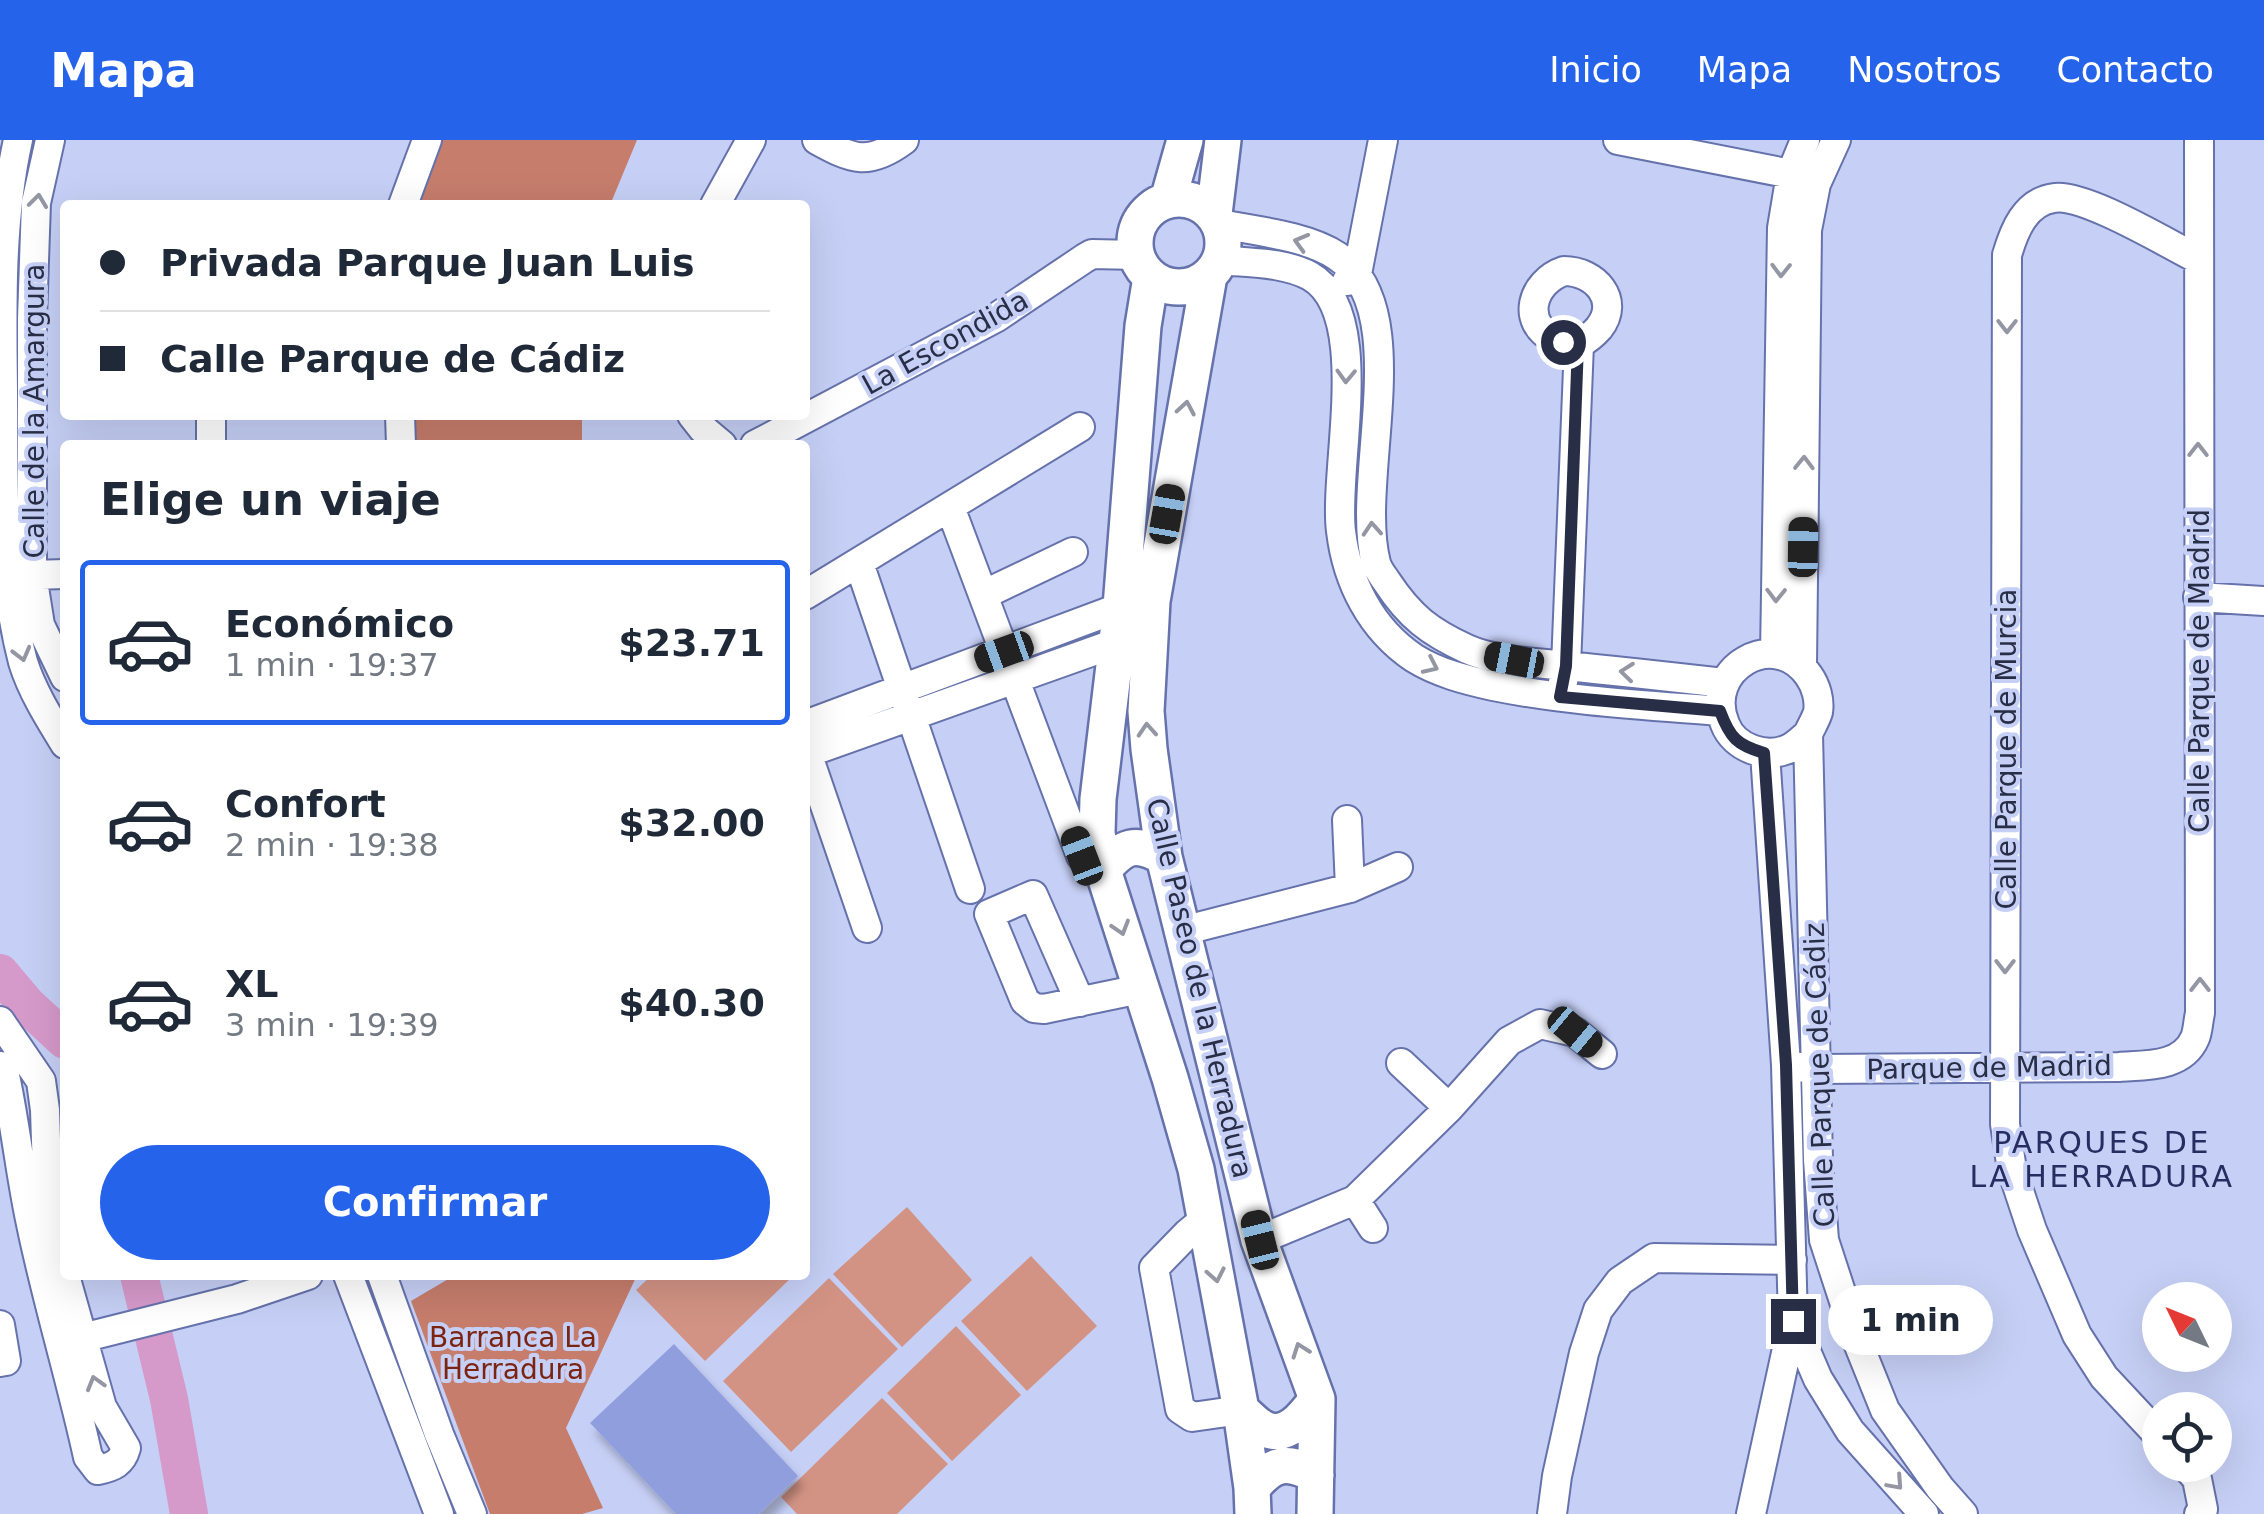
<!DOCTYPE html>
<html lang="es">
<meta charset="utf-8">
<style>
:root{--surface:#fff;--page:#f6f6f7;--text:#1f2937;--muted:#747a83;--line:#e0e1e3;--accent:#2563eb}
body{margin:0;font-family:"DejaVu Sans",sans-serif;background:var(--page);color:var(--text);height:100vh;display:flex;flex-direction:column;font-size:38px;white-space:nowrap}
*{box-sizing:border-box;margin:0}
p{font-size:32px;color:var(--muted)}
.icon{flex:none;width:55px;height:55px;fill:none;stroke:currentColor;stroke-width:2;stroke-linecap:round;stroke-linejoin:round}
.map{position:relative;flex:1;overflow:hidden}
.panel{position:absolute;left:60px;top:300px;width:750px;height:840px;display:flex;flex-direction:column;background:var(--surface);border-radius:10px;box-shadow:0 10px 40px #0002}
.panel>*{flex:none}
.top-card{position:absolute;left:60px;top:60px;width:750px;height:220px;border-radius:10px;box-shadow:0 10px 40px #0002;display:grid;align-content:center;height:220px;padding:0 40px;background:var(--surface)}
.needle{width:65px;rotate:313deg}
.tools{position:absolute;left:2142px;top:1142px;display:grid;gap:20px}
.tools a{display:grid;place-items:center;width:90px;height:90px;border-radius:50%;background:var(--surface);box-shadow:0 10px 40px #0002;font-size:50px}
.end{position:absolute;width:45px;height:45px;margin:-22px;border:12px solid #292e47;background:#fff;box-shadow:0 0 0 5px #fff}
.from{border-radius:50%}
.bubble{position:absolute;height:70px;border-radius:35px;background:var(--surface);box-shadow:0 10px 40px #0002;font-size:32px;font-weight:800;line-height:70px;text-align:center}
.car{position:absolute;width:30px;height:60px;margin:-30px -15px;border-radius:12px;box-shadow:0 0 8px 2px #0007;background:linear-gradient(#222 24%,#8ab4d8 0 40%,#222 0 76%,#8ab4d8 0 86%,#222 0)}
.top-card b{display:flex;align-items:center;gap:35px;height:95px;font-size:38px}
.top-card b+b{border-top:2px solid var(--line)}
.top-card i{width:25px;height:25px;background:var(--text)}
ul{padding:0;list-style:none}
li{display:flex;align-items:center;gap:30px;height:165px;margin:0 20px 15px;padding:0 20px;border:5px solid transparent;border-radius:10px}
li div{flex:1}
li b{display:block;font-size:38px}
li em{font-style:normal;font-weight:800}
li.active{border-color:var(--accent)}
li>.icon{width:90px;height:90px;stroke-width:1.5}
h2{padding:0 40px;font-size:45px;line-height:120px}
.button{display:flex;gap:20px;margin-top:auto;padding:20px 40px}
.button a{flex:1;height:115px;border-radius:60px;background:var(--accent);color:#fff;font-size:40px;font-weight:800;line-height:115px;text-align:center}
header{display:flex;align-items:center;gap:60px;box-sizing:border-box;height:140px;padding:0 50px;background:var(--accent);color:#fff}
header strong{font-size:48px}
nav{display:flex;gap:55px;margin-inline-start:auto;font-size:35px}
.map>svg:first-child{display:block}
.green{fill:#d29384}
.forest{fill:#c67d6c}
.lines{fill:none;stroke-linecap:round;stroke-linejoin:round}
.river{stroke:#d69aca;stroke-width:38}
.building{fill:#909ede;filter:url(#shadow)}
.minor-casing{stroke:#6672ab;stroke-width:32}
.major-casing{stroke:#6672ab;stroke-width:40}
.minor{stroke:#fff;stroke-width:28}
.major{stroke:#fff;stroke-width:35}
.oneway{stroke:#9496a3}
.route{stroke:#292e47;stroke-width:12}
.labels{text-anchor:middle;stroke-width:8;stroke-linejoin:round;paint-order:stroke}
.street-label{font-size:28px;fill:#292e47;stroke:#c6d0f6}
.park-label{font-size:28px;fill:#7c2410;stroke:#c6d0f6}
.neighbourhood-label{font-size:30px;letter-spacing:2.5px;fill:#262d61;stroke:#c6d0f6}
</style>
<header>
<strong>Mapa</strong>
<nav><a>Inicio</a><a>Mapa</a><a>Nosotros</a><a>Contacto</a></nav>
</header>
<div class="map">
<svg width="2264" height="1374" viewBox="0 0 2264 1374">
<defs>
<filter id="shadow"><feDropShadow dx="5.5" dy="10" stdDeviation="5" flood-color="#0004"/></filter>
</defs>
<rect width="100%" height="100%" fill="#c6d0f6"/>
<!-- green -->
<path class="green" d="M907 1067 972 1140 902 1207 833 1134Z
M1031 1116 1097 1186 1027 1251 961 1181Z
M652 1135H794L705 1221 636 1150Z
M829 1138 898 1209 791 1312 723 1241Z
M956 1186 1021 1255 952 1321 887 1253Z
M882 1258 948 1324 897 1374H797L781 1357Z"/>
<!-- forest -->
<path class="forest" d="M439 0H637L610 65H415Z
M413 275H582V305H414Z
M455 1135H637L566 1288 603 1368 582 1374H490L411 1161Z"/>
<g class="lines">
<!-- river -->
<path class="river" d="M0 833 27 865 65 900
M139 1135 169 1259 189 1374"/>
</g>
<!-- building -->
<path class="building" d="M674 1204 798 1336 759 1374H676L590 1283Z"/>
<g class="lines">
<defs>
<path id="minor" d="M18 0C0 81 2 166 3 250 4 341 0 434 23 522 32 551 49 578 65 604
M50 0 36 63 32 179V435L40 485 65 537
M817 0C853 20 869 26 904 0
M1618 0 1791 34
M403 65 427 0
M715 65 751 0
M1220 84C1256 91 1307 96 1337 116 1417 169 1354 340 1376 423 1378 430 1383 436 1387 442 1410 477 1430 492 1467 509 1496 522 1534 522 1565 526 1618 531 1671 537 1724 543
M1221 120C1250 123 1284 122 1310 136 1374 172 1333 329 1341 391 1347 442 1371 489 1414 518 1438 533 1466 540 1493 546 1567 561 1644 565 1720 571
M1564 131C1595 131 1621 160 1599 188 1593 195 1586 200 1579 204 1570 203 1562 203 1554 199 1520 182 1532 142 1564 131Z
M1347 141 1357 134 1383 0
M400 275 401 305
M692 275 703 289 722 305
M211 305V275
M755 305 997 177 1085 118 1092 114 1137 115
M950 367 1081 716
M859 423 970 749
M32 435 65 434
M805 455 1080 287
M983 455 1073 412
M2198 457 2264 461
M1775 514 1782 88 1791 34 1805 0
M1802 525 1807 90 1816 44 1836 0
M1563 542 1566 526 1579 204
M805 585 1121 467
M1808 594C1803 598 1796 605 1790 608 1767 620 1734 608 1725 584 1702 529 1775 486 1809 536 1816 546 1820 560 1818 572 1816 579 1811 587 1808 594L1818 1020 1824 1100 1856 1198 1885 1270 1940 1348 1963 1374
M805 607 867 788
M807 613 1116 503
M1765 613 1786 925 1793 1181 1818 1239 1850 1291 1924 1374
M1347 680 1350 748
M1182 791 1350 748 1398 727
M1080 862 1033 755 989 774 1025 861 1034 868 1044 869 1140 849
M0 881 41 941 45 970 47 1031 60 1118 102 1267 126 1308C122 1323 113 1327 98 1330L88 1317C71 1239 47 1162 31 1084 20 1033 15 981 4 931L0 926
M1401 923 1449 968
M1786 925 1817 929 2119 927C2145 925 2182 928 2195 898 2198 891 2198 881 2200 873L2199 0
M1355 1060 1373 1088
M1205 1079 1188 1093 1154 1128 1180 1269 1192 1277 1241 1270
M1259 1100 1355 1060 1449 968 1509 901 1540 884 1575 892 1602 914
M348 1135 439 1374
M382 1135 439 1294 472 1374
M0 1185 6 1221 0 1222
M66 1208 82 1198 237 1159 308 1135
M2160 1297 2104 1237 2077 1195 2032 1090 2012 1030 2005 984 2007 115C2014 91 2025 62 2054 58 2084 53 2168 104 2198 119
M2185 1325 2197 1339 2203 1369 2199 1374
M1552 1374 1557 1336 1584 1213 1598 1170 1620 1141 1654 1118 1792 1120
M1751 1374 1793 1181"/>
<path id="major" d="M1135 103a44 44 0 1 1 88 0a44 44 0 1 1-88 0Z
M1168 60 1185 0
M1214 74 1223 0
M1209 136 1152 461 1146 571 1149 609 1164 717 1259 1100 1317 1259 1315 1374
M1151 137 1143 186 1121 467 1098 659 1097 693 1103 730 1170 938 1196 1029 1241 1270 1252 1348 1253 1374
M1103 730C1124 705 1135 701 1164 717
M1241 1270C1247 1275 1254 1283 1261 1287 1285 1302 1304 1277 1317 1259
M1252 1348C1273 1322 1286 1320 1316 1335"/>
</defs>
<!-- minor casing -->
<use href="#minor" class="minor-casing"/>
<!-- major casing -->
<use href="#major" class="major-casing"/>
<!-- minor -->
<use href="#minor" class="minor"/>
<!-- major -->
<use href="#major" class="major"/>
</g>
<!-- one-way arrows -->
<defs><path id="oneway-chevron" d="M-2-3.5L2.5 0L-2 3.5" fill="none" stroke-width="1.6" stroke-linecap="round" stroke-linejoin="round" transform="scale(2.5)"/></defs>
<g class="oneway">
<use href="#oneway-chevron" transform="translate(38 61) rotate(-83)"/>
<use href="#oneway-chevron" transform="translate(1301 102) rotate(-164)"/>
<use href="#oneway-chevron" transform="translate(1781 130) rotate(91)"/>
<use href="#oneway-chevron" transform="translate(2007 186) rotate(90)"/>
<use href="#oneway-chevron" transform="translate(1346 236) rotate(92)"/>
<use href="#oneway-chevron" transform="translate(1186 268) rotate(-80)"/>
<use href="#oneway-chevron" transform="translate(2198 310) rotate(-90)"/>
<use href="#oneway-chevron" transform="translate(1804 323) rotate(-89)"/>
<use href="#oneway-chevron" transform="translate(1372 389) rotate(-94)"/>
<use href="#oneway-chevron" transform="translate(1776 455) rotate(91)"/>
<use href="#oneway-chevron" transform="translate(22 514) rotate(75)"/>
<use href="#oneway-chevron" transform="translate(1431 526) rotate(25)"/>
<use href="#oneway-chevron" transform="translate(1627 532) rotate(-174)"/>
<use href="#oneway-chevron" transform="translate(1147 590) rotate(-94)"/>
<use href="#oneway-chevron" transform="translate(1121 788) rotate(73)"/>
<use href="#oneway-chevron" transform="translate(2005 826) rotate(90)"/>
<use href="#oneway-chevron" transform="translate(2200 845) rotate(-90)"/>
<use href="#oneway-chevron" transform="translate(1216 1135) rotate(79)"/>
<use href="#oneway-chevron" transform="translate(1300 1210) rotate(-110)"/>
<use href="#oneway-chevron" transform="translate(95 1243) rotate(-106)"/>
<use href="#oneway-chevron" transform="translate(1896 1343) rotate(48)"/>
</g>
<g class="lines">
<!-- route -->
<path class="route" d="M1563 202 1578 204 1566 526 1560 557 1720 571C1730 598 1737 605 1764 613L1786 925 1793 1181"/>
</g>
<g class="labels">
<!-- street labels -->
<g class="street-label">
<text transform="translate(945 202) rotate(-29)" y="10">La Escondida</text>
<text transform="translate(34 271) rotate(-90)" y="10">Calle de la Amargura</text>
<text transform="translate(2199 531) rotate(-90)" y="10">Calle Parque de Madrid</text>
<text transform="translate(2006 609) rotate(-90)" y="10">Calle Parque de Murcia</text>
<text transform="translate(1200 848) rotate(77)" y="10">Calle Paseo de la Herradura</text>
<text transform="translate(1989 927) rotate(-1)" y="10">Parque de Madrid</text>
<text transform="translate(1819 935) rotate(-92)" y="10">Calle Parque de Cádiz</text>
</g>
<!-- park labels -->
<g class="park-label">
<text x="513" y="1207">Barranca La<tspan x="513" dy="32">Herradura</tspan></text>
</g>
<!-- neighbourhood labels -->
<g class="neighbourhood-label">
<text x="2102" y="1013">PARQUES DE<tspan x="2102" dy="34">LA HERRADURA</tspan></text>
</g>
</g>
</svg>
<div class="tools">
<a><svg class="needle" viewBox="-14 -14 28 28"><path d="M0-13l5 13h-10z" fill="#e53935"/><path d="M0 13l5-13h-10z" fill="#747a83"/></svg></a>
<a><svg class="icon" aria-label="locate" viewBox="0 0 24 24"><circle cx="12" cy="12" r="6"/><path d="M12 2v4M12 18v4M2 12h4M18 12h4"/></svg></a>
</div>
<i class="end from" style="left:1563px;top:202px"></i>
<i class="end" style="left:1793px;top:1181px"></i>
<div class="bubble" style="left:1828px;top:1145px;width:165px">1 min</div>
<i class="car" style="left:1167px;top:374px;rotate:10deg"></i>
<i class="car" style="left:1803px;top:407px;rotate:1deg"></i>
<i class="car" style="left:1004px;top:512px;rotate:250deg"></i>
<i class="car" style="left:1514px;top:520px;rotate:281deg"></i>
<i class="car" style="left:1082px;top:716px;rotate:339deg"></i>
<i class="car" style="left:1575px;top:892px;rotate:130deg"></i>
<i class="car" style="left:1260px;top:1100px;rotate:346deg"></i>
<div class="top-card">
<b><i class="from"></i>Privada Parque Juan Luis</b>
<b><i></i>Calle Parque de Cádiz</b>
</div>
<section class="panel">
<h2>Elige un viaje</h2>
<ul>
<li class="active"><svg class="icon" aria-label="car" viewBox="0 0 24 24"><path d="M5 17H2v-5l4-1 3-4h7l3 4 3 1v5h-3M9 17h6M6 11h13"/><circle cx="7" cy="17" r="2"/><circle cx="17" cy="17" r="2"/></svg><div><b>Económico</b><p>1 min · 19:37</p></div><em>$23.71</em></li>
<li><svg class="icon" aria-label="car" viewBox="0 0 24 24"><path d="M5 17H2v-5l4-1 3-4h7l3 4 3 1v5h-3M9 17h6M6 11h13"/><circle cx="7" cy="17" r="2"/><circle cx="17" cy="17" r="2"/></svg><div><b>Confort</b><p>2 min · 19:38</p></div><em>$32.00</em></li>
<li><svg class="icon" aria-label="car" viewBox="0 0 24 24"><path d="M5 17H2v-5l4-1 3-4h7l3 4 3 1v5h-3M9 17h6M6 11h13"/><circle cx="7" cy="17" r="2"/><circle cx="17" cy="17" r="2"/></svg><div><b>XL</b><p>3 min · 19:39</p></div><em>$40.30</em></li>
</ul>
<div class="button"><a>Confirmar</a></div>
</section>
</div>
